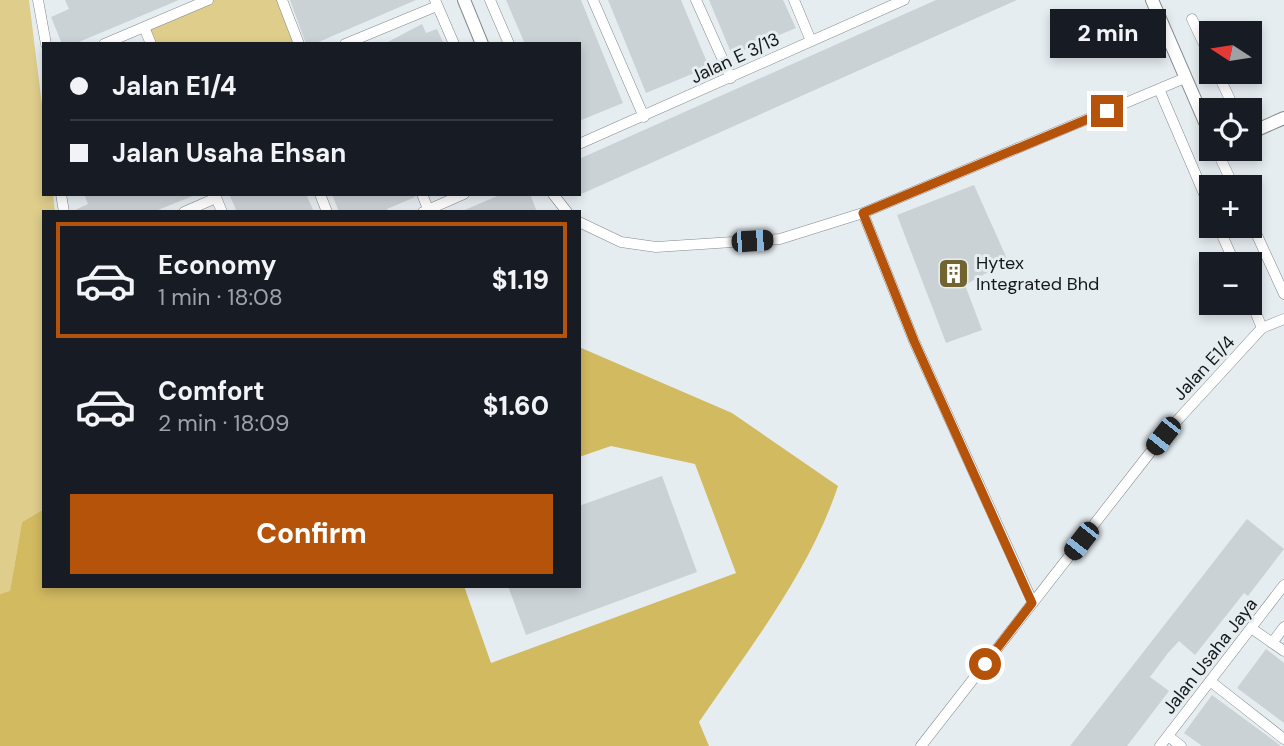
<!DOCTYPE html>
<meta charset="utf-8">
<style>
:root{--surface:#171b24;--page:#242831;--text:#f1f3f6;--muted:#9ea1a6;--line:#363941;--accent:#b45309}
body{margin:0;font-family:"DM Sans",sans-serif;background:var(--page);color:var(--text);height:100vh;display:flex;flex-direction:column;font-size:26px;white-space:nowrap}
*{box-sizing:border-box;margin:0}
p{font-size:23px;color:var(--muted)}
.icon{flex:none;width:38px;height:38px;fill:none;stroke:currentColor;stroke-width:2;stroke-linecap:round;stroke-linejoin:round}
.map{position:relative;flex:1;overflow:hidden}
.drawer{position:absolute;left:42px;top:210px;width:539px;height:378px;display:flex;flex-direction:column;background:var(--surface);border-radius:0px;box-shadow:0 4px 10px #0003}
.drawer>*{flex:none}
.banner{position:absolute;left:42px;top:42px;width:539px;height:154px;border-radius:0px;box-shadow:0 4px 10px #0003;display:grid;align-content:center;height:154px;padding:0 28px;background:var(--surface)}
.needle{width:46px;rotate:282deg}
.fabs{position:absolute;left:1199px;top:21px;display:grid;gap:14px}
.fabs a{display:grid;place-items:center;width:63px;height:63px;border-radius:0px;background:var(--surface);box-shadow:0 4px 10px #0003;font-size:35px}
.end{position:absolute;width:32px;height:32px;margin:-16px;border:9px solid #b45309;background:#fff;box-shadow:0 0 0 4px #fff}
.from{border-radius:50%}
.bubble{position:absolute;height:49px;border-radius:0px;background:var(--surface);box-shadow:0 4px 10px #0003;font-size:23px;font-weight:800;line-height:49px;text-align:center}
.car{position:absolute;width:21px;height:42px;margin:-21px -10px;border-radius:9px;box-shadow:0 0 5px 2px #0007;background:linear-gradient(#222 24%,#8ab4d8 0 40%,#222 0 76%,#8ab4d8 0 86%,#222 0)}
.banner b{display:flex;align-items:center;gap:24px;height:66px;font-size:26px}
.banner b+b{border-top:2px solid var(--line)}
.banner i{width:18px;height:18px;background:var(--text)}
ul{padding:12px 0 0;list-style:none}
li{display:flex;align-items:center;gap:21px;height:116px;margin:0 14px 10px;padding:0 14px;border:4px solid transparent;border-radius:0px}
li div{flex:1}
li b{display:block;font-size:26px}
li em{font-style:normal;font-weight:800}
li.current{border-color:var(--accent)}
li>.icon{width:63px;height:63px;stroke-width:1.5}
.cta{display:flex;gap:14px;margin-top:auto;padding:14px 28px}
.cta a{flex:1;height:80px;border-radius:0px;background:var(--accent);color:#fff;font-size:28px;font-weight:800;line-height:80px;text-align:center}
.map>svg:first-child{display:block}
.green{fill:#dfcd8b}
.forest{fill:#d2ba61}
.building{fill:#cbd2d6}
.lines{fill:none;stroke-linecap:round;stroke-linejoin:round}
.street-casing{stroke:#83888c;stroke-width:11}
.secondary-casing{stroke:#83888c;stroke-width:14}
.street{stroke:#fff;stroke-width:10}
.secondary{stroke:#fff;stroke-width:12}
.route{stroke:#b45309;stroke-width:9}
.labels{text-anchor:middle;stroke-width:6;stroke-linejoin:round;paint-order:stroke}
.street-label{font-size:18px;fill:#151819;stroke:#e6edf1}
.poi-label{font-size:18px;fill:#151819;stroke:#e6edf1;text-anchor:start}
</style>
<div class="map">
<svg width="1284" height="746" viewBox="0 0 1284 746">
<rect width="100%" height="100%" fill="#e6edf1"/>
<!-- green -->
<path class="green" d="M0 0H29L44 121V194H53L55 212H44V509L22 522 10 592 0 594Z
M208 0H282L299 44H151L144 27Z"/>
<!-- forest -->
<path class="forest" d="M579 347 732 413 838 486C809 573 750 647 699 722L709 746H0V594L10 591 22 522 44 509V586H464L491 663 736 573 695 464 611 446 579 457Z"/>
<!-- building -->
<path class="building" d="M65 0H179L74 44H62L51 17 69 9Z
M290 0H416L314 44H306Z
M506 0H581L623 103 579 121V44H525Z
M608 0H681L709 67 646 93Z
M709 0H783L796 28 732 55Z
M936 0H1017L579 195V159Z
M422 24 426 33 437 29 444 44H384Z
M974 185 1008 261 965 285 982 330 946 343 897 215Z
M84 194H195V195L153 212H71L88 204Z
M229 194H306L314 212H237Z
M332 194H415V197L387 209 388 212H339Z
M502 194H530L537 212H460Z
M662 476 697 572 526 635 508 586H579V506Z
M1247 519 1284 549 1248 596 1244 593 1195 655 1179 641 1168 653 1150 677 1169 691 1127 746H1070Z
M1266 649 1284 663V723L1237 688Z
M1212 695 1281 746H1202L1184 733Z"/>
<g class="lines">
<defs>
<path id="street" d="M38 0 46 44
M282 0 299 44
M435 0 454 44
M490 0 509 44
M593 0 644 117
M696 0 731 78
M794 0 811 41
M1192 19 1211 59
M144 27 151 44
M104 44 208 0
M345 44 437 6
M1217 72 1235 110
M1159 89 1211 210
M579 144 904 0
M1216 149 1234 187
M61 194 64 212
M320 194 327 212
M422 194 428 209
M553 194 567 212
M215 195 222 212
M184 212 216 198
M423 212 464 194
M863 213 914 341 1033 603
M1250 220 1284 294
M579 222 621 242 656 247 780 239 863 213 1185 78
M1218 226 1235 264
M1250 299 1262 328
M1251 628 1284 651
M1272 643 1284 627
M1210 681 1284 739
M1168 736 1181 746
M921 746 1163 436 1262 328 1284 319
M1160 746 1284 585"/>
<path id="secondary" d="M464 0 482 44
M1152 0 1211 136
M1250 133 1284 118"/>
</defs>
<!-- street casing -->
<use href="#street" class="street-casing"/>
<!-- secondary casing -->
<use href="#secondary" class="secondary-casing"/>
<!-- street -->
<use href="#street" class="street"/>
<!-- secondary -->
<use href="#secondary" class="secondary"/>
</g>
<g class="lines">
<!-- route -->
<path class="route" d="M985 664 1032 603 914 341 863 213 1107 111"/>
</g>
<!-- icons -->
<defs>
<symbol id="building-square" viewBox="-11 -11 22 22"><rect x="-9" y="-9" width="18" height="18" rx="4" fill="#726431" stroke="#e6edf1"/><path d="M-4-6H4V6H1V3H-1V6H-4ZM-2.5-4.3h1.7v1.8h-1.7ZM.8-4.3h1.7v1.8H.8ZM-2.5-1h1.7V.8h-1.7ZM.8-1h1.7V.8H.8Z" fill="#fff"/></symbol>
</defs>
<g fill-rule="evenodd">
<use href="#building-square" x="936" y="256" width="35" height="35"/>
</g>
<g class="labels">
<!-- street labels -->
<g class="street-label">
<text transform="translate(735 58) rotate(-25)" y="6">Jalan E 3/13</text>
<text transform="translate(1204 368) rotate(-47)" y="6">Jalan E1/4</text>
<text transform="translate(1210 656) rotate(-52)" y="6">Jalan Usaha Jaya</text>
</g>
<!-- poi labels -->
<g class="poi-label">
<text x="976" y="269">Hytex<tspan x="976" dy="21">Integrated Bhd</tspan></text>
</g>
</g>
</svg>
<div class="fabs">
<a><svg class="needle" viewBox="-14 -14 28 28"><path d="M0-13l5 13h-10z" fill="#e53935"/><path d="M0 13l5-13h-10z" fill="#9ea1a6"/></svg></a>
<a><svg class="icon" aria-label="locate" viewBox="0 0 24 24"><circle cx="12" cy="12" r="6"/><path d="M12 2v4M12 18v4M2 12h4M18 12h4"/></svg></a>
<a>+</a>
<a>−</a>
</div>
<i class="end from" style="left:985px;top:664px"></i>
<i class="end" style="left:1107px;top:111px"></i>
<div class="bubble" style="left:1050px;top:9px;width:116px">2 min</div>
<i class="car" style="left:752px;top:241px;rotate:86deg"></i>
<i class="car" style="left:1163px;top:436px;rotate:218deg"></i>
<i class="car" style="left:1081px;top:541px;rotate:218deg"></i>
<div class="banner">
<b><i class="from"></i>Jalan E1/4</b>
<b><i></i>Jalan Usaha Ehsan</b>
</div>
<section class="drawer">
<ul>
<li class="current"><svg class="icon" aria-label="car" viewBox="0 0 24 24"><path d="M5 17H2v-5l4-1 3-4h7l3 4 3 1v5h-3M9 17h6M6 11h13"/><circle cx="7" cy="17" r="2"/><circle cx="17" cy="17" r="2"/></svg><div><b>Economy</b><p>1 min · 18:08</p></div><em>$1.19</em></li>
<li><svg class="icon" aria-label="car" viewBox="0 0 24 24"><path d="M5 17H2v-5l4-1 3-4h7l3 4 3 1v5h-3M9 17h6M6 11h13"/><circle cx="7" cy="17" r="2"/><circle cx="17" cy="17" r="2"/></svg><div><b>Comfort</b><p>2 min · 18:09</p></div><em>$1.60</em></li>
</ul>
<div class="cta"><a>Confirm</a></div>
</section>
</div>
